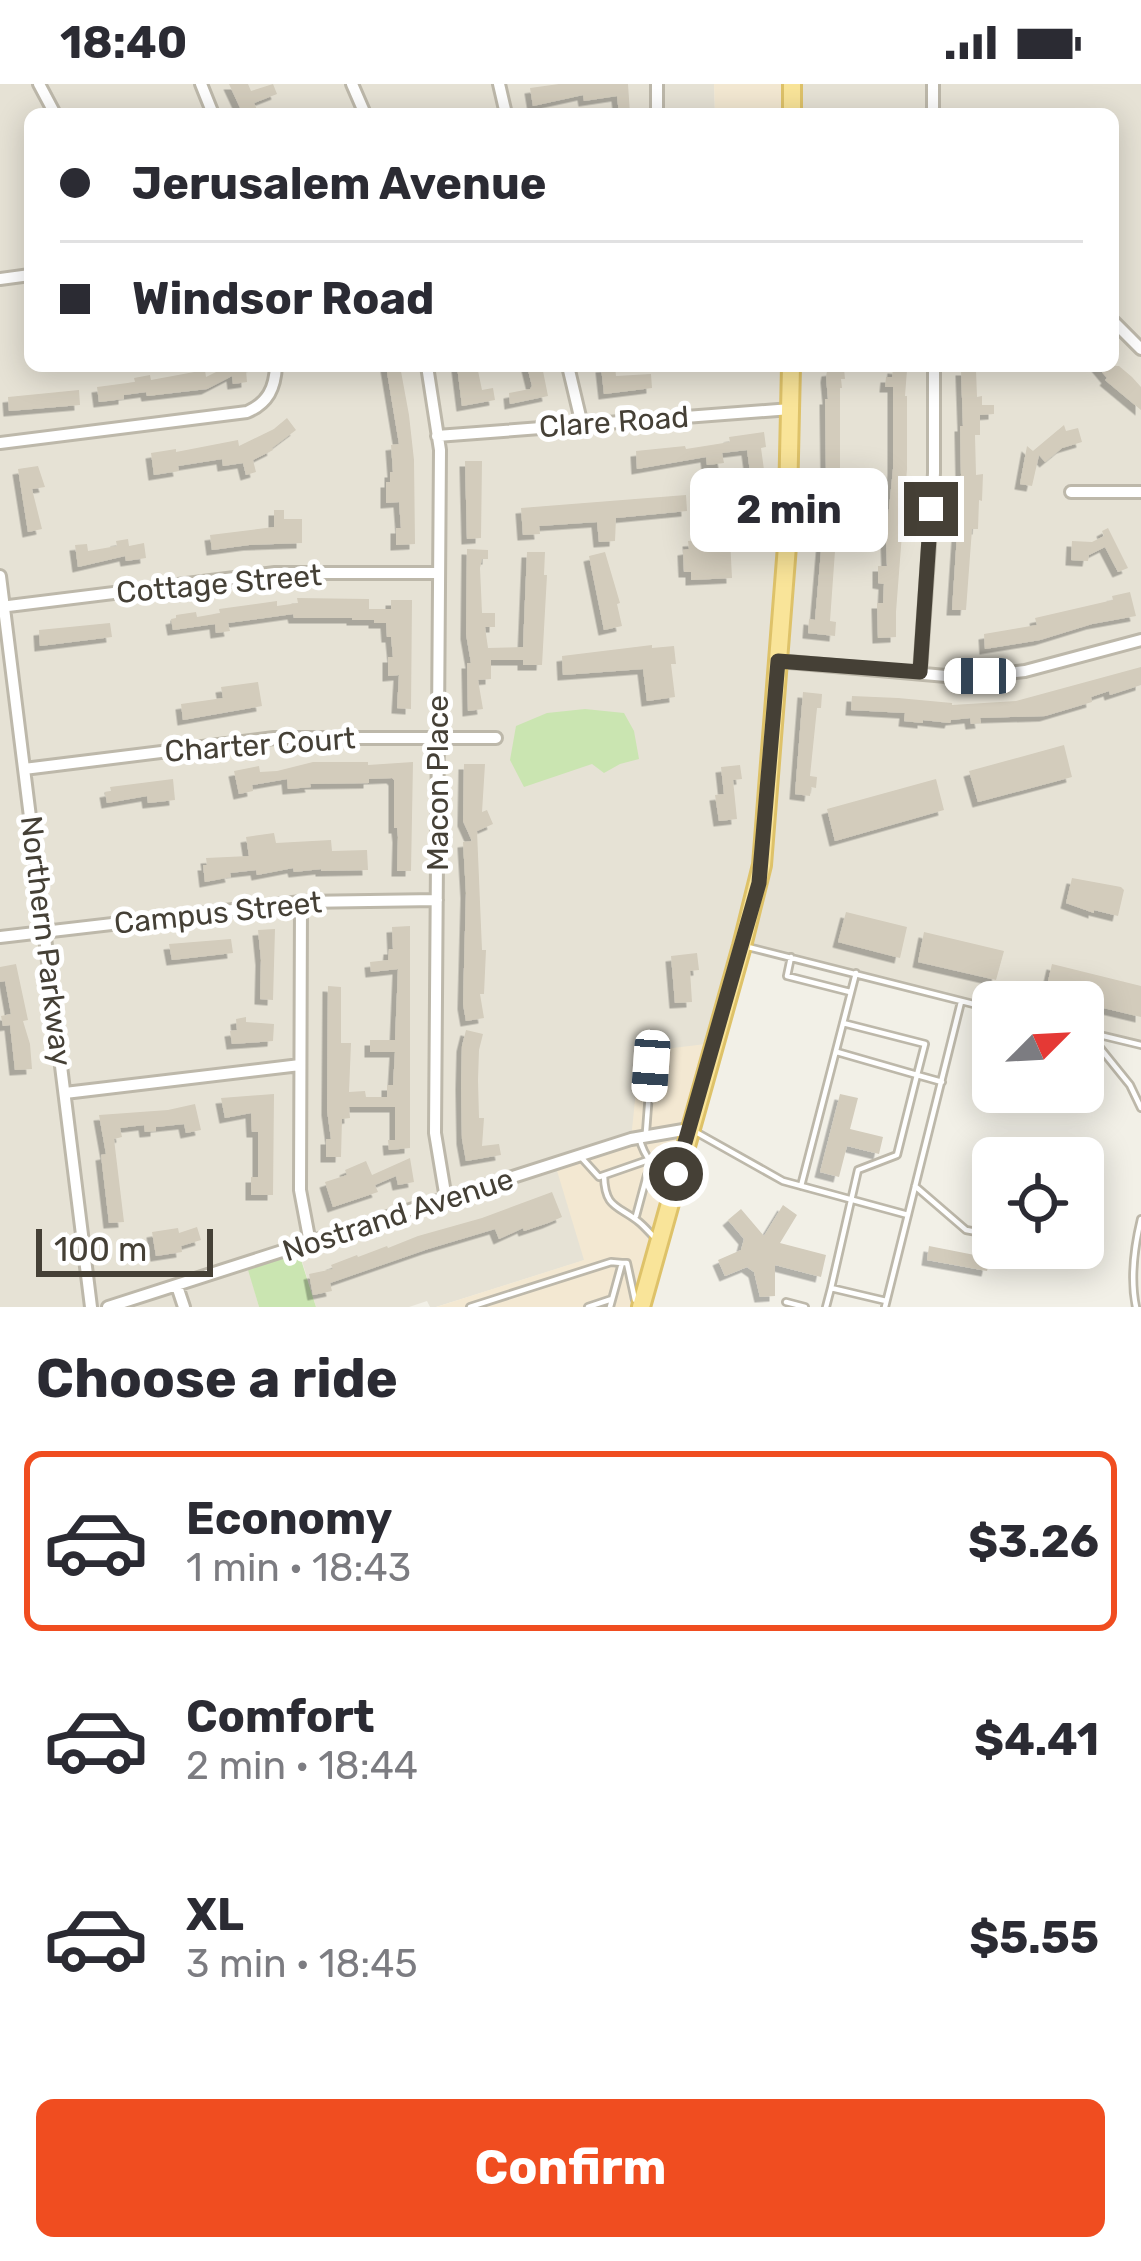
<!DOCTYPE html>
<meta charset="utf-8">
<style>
:root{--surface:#fff;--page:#f7f7f7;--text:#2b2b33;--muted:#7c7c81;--line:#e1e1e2;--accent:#f04d20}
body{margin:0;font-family:Rubik,sans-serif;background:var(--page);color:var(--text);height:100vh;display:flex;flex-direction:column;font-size:45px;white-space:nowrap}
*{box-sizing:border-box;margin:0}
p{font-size:39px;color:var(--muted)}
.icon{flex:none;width:66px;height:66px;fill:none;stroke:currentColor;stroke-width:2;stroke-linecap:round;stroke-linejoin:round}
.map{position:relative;height:1223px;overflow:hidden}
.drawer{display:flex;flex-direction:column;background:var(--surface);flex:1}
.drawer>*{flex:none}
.top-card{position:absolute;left:24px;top:24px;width:1095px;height:264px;border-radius:18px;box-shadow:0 6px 30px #0003;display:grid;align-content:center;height:264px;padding:0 36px;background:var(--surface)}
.needle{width:78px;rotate:66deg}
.controls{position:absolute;left:972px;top:897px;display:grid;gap:24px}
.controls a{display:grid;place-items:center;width:132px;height:132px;border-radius:18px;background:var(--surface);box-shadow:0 6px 30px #0003;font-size:60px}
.scale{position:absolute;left:36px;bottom:30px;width:177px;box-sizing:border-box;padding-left:12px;border:6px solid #454036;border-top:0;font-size:33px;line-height:42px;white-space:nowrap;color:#454036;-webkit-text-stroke:9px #fff;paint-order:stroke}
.end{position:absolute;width:54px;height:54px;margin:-27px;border:15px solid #454036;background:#fff;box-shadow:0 0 0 6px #fff}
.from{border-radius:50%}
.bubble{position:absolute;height:84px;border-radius:18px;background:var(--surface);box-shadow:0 6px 30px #0003;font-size:39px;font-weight:700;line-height:84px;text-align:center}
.car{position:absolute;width:36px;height:72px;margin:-36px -18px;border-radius:15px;box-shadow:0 0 9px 3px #0007;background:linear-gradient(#fff 24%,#345 0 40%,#fff 0 76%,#345 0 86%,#fff 0)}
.top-card b{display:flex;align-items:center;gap:42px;height:114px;font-size:45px}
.top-card b+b{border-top:3px solid var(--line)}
.top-card i{width:30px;height:30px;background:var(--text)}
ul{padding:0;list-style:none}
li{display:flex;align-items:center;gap:36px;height:180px;margin:0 24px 18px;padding:0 12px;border:6px solid transparent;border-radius:18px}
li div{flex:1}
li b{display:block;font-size:45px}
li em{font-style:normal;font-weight:700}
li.on{border-color:var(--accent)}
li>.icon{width:108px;height:108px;stroke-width:1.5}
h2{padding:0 36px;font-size:54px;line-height:144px}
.action{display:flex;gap:24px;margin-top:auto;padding:24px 36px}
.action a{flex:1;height:138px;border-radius:18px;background:var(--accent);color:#fff;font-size:48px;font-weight:700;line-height:138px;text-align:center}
.status{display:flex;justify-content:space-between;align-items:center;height:84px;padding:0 60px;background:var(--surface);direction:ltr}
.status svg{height:33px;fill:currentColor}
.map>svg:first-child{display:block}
.residential{fill:#e6e2d5}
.commercial{fill:#f3e8d2}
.green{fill:#cae5b1}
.building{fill:#d3ccbc;filter:url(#shadow)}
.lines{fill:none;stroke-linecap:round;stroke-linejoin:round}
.lane-casing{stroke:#bdb8aa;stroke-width:10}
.street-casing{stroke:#bdb8aa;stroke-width:16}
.primary-casing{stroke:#dec269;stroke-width:22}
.lane{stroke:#fff;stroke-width:4.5}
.street{stroke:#fff;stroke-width:10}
.primary{stroke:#f9e499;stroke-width:16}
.route{stroke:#454036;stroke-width:15}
.labels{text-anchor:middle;stroke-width:10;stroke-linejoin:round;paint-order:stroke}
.street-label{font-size:30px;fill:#454036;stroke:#fff}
</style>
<div class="status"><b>18:40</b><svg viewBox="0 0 49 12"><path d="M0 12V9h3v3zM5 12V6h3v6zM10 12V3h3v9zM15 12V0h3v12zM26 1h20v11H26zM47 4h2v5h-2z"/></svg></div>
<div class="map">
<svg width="1141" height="1223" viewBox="0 0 1141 1223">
<defs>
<filter id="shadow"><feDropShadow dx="-5.5" dy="5.5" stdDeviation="0" flood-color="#0004"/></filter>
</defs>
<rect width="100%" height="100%" fill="#f2f0e7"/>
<!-- residential -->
<path class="residential" d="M0 0H714L715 30H30V282H1113V30H792V0H1141V961L1083 947V918H993V925L742 862 714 959 631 1055 585 1176 436 1223H430L427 1217 409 1223H316L298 1164 247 1179 259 1223H0Z"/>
<!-- commercial -->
<path class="commercial" d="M714 0H792V30H715Z
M714 959 641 1223H436L584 1176 555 1080 631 1055 640 968Z"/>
<!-- green -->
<path class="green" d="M585 625 624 629 634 647 639 675 620 680 604 689 592 680 524 703 510 676 516 642 547 629Z
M297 1163 316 1223H259L246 1179Z"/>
<!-- building -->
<path class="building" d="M229 0H248L251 7 273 0 277 10 254 19 259 30H243Z
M559 0H628L630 30H619L617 12 584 17 583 11 533 22 530 4Z
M228 282H253L246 286 247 298 233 300 232 292 207 305 147 312 146 308 124 311V315L99 318 97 303 135 298 134 294 150 291 151 296 205 286 206 293Z
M386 282H400L409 331 414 376 415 460 396 461V444H401L399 418 386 419V398H390V388H393L391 361 399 360Z
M457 282H477L482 306 493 304 495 316 462 322Z
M527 282H542L548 312 510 320 509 309 530 305 532 302Z
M615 282 616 292 651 290 652 304 604 310 601 283Z
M1097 282H1119L1132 293 1141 303V326L1105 296 1107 294Z
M893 284 907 286 905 312H907V385L896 528V553L878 554 877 519H883L884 500 878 499V482H887L886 455 893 385V303H885L886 293H892Z
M844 285 845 295H841L842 304H840V397L830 537 836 538 835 552 808 549 809 535 815 536 823 444 826 388 825 315H828L826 293 827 287Z
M961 286H976L977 313 982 312V321H994V330L980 331V351H975L976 391 983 390 982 417 979 416 978 445H972L966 526H952L961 391 960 342H963Z
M79 306 80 321 9 327 8 313Z
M287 334 296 346 272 364 273 366 253 376 256 388 246 391 243 379 223 382 222 375 178 382 179 387 154 391 151 369 176 365V368L238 356 239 362 274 345Z
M1064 341 1066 347 1078 344 1082 358 1062 364 1045 378 1039 371 1032 402 1020 400 1027 362 1033 367Z
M764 348 766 363 761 364 765 393 751 395 747 366 722 369 724 379 707 381 706 373 637 385 636 367 685 362 686 365 730 358 729 353Z
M465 377H482L481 454 467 455Z
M38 382 45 403 32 405 42 445 28 448 18 385Z
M686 411 687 427 616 434 615 457 599 458 597 438 539 442 540 450 523 451 521 424Z
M274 426H284V435H302V459L249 461 212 466 210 451 274 443Z
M1108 444 1128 484 1118 488 1105 463 1089 471 1088 477 1071 476 1072 457 1092 458 1104 452 1102 447Z
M128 455 129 462 144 459 146 474 126 477 125 472 78 483 75 461 87 460 88 467 117 462 116 457Z
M730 455 732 494 691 496V488H684L683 466 689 465 688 457Z
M467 465 488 466V475H482L480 484 482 529H495V543H485L488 564 523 563 527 468H545L544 491H547L542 581H523V576H491V595L478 596 483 625 468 627 467 579H471L466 550Z
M605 468 620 519 617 520 622 542 604 546 589 472Z
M1130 508 1136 532 1092 540 1040 556 985 565 984 550 1037 541 1035 534 1113 516 1112 512Z
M297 514 369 515V525H391V516H412L411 625 397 624 399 591 388 592V573H393L391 553H387L386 539H374V536H352V534H294L293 530 228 539 230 547 216 549 215 540 173 546 171 535 176 534V531L196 528 197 533 220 529 219 525 277 517V522L298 519Z
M110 539 112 553 40 562 39 546Z
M652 561V564L674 562 676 580H671L675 613 647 617 643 585 563 591 562 572Z
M1141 583V601L1110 611 1109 607 1091 613 1092 618 1045 632 980 634 981 639 971 640 970 634 951 636 950 639 923 636V639L904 637 905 629 851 626 852 612 898 614 952 619V621L1016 617Z
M258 598 262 622 183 636 181 620 223 614 221 603Z
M803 608 822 610 821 624H817L810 692 817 693 816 704 811 703 810 712 795 710Z
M1064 661 1072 693 978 718 969 687Z
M313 678H368V681L413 678 411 787H397L398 753 397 744H394V696L392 694 369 695V699L310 700 311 703 288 705 287 695 252 701 253 707 239 710 234 687 259 682 260 688 277 687Z
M464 680H485L482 728 487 726 493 740 477 747 482 866H486L484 910H480L484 934 466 937 463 920 466 809 463 758 472 757 463 737Z
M740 681 742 695 733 696 737 735 719 737 715 711 724 710 721 683Z
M173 695 175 716 148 719 147 712 107 719 105 708 111 707 110 703Z
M936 695 944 726 835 757 827 725Z
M274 749 276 759 331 756 332 767 367 766 368 786 321 787V785L294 788 293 784 257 791 256 786 230 789 231 793 205 798 203 781H207L206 774 249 772 246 753Z
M1072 794 1121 803 1124 806 1118 832 1094 826V829L1066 819Z
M846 828 907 843 900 874 838 858Z
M410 842V1064L389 1066 388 1056H395V1023H349L350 1034 342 1035 341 1073H326V1055H331L327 1026 328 902 341 903V959H351L349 1008 365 1007 366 1013H387V1001H393L395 968H370V956H395L398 885 371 888 370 878 388 876 389 865H393L392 843Z
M275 845 273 916 260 915 261 876 258 846Z
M924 848 1004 867 996 896 918 878Z
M231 855 233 869 172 876 169 860Z
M697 869 699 886 690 887 692 918 675 919 671 872Z
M16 880 28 936 23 937 30 960 32 985 15 986 10 941 3 942 1 932 11 930 5 897 0 898V883Z
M1052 880 1141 902V933L1045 910Z
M246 933V938L274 940 273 957 232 960 230 947 237 946 236 935Z
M466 946 483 950 479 966 478 996 479 1034H484L482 1062 499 1060 501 1071 466 1077 462 1055 461 1000 462 962Z
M274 1010 273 1111H251V1093H258V1048H252L251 1029 225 1034 221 1014Z
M840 1010 858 1014 850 1045 883 1053 879 1070 847 1062 839 1093 820 1088Z
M195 1020 201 1046 186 1049 184 1040 156 1043V1047L145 1048 144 1041 120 1044 122 1053 114 1055 124 1138 109 1139 101 1071 106 1070 99 1031 168 1026Z
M410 1074 414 1098 398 1101 396 1092 375 1101 378 1108 333 1123 325 1098 347 1091 345 1086 366 1077 372 1091Z
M552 1108 562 1133 548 1139 524 1147 523 1144 499 1155 495 1145 428 1165 330 1199 332 1207 313 1211 309 1190 333 1185 331 1181 357 1171 358 1173 387 1162 388 1164 418 1152 482 1134Z
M783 1121 797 1131 780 1159 826 1171 821 1193 775 1181V1212L760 1213 754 1188 747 1183 725 1192 718 1176 741 1166 744 1155 728 1136 741 1125 764 1152Z
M197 1143 201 1156 181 1162 182 1168 156 1172 152 1148 178 1144 179 1149Z
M929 1162 990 1174 987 1187 927 1176Z"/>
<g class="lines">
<defs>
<path id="lane" d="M748 863 993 925
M791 873 787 892 850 908
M843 939 925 960 917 991 942 998
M1083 947 1141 961
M1088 949 1130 1001 1141 1024
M837 968 917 991 897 1071 858 1086 831 1204 886 1217
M694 1047 783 1097 908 1131
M646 1048 651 982
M639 1053C645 1075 652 1083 674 1089
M580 1072 599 1093 648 1076
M604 1092C605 1125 618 1121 639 1138 644 1142 649 1148 654 1153
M801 1102 856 889
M915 1102 966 1146 993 1151
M636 1132 647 1091 653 1081
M622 1179H627L635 1216
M786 1218 805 1223
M470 1223 611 1178 622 1179 610 1223
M588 1223 612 1215
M826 1223 831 1204
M885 1223 961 918
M1136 1223C1130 1194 1134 1164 1141 1135"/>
<path id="street" d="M39 0 55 30
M201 0 213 30
M352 0 365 30
M499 0 506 30
M657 0V30
M933 0V30
M0 195 30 191
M1113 237 1141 265
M427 282 440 366 435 1049 446 1115
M568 282 582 341
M437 352 791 325
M0 359 247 328C268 319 275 304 276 282
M1071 408H1141
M0 492 91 1223
M0 523 275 489H439
M778 577 946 592H980L1025 587 1141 556
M920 588 934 389V282
M24 685 274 654H496
M301 818 300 1106 310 1159
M0 853 301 818 437 816
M65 1009 300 981
M177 1202 184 1223
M108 1223 631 1055 689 1045"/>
<path id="primary" d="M792 30V0
M641 1223 742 862 762 781 787 462 791 282"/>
</defs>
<!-- lane casing -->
<use href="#lane" class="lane-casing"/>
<!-- street casing -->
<use href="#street" class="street-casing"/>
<!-- primary casing -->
<use href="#primary" class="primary-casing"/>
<!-- lane -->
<use href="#lane" class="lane"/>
<!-- street -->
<use href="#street" class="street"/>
<!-- primary -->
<use href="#primary" class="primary"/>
</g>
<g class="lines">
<!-- route -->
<path class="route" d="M676 1090 759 799 778 577 920 588 931 425"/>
</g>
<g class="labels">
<!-- street labels -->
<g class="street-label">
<text transform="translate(614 338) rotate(-4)" y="10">Clare Road</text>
<text transform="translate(219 500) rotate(-5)" y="10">Cottage Street</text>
<text transform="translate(260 661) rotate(-4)" y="10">Charter Court</text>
<text transform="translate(438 699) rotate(-90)" y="10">Macon Place</text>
<text transform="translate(218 829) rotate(-6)" y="10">Campus Street</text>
<text transform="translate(46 857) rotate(83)" y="10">Northern Parkway</text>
<text transform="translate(398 1131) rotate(-18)" y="10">Nostrand Avenue</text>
</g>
</g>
</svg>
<div class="controls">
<a><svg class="needle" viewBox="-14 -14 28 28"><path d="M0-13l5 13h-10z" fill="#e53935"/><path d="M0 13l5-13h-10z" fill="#7c7c81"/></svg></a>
<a><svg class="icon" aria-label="locate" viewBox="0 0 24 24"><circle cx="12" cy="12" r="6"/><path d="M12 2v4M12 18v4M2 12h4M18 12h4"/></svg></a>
</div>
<div class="scale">100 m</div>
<i class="end from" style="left:676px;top:1090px"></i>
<i class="end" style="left:931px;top:425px"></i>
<div class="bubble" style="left:690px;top:384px;width:198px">2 min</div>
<i class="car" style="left:980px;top:592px;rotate:270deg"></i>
<i class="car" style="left:651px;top:982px;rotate:184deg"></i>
<div class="top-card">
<b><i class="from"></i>Jerusalem Avenue</b>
<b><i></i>Windsor Road</b>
</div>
</div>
<section class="drawer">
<h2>Choose a ride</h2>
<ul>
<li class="on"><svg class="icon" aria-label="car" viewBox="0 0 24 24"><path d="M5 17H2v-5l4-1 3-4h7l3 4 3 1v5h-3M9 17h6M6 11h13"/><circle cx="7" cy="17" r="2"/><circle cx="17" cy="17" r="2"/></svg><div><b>Economy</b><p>1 min · 18:43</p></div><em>$3.26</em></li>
<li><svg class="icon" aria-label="car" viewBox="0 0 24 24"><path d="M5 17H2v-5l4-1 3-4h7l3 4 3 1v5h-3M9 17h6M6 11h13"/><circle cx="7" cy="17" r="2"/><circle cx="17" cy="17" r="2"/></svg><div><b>Comfort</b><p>2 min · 18:44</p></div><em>$4.41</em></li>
<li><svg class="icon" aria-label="car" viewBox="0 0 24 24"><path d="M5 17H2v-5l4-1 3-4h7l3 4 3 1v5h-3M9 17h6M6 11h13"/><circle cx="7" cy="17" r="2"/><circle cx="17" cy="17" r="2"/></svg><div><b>XL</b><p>3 min · 18:45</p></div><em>$5.55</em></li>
</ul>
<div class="action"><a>Confirm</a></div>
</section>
